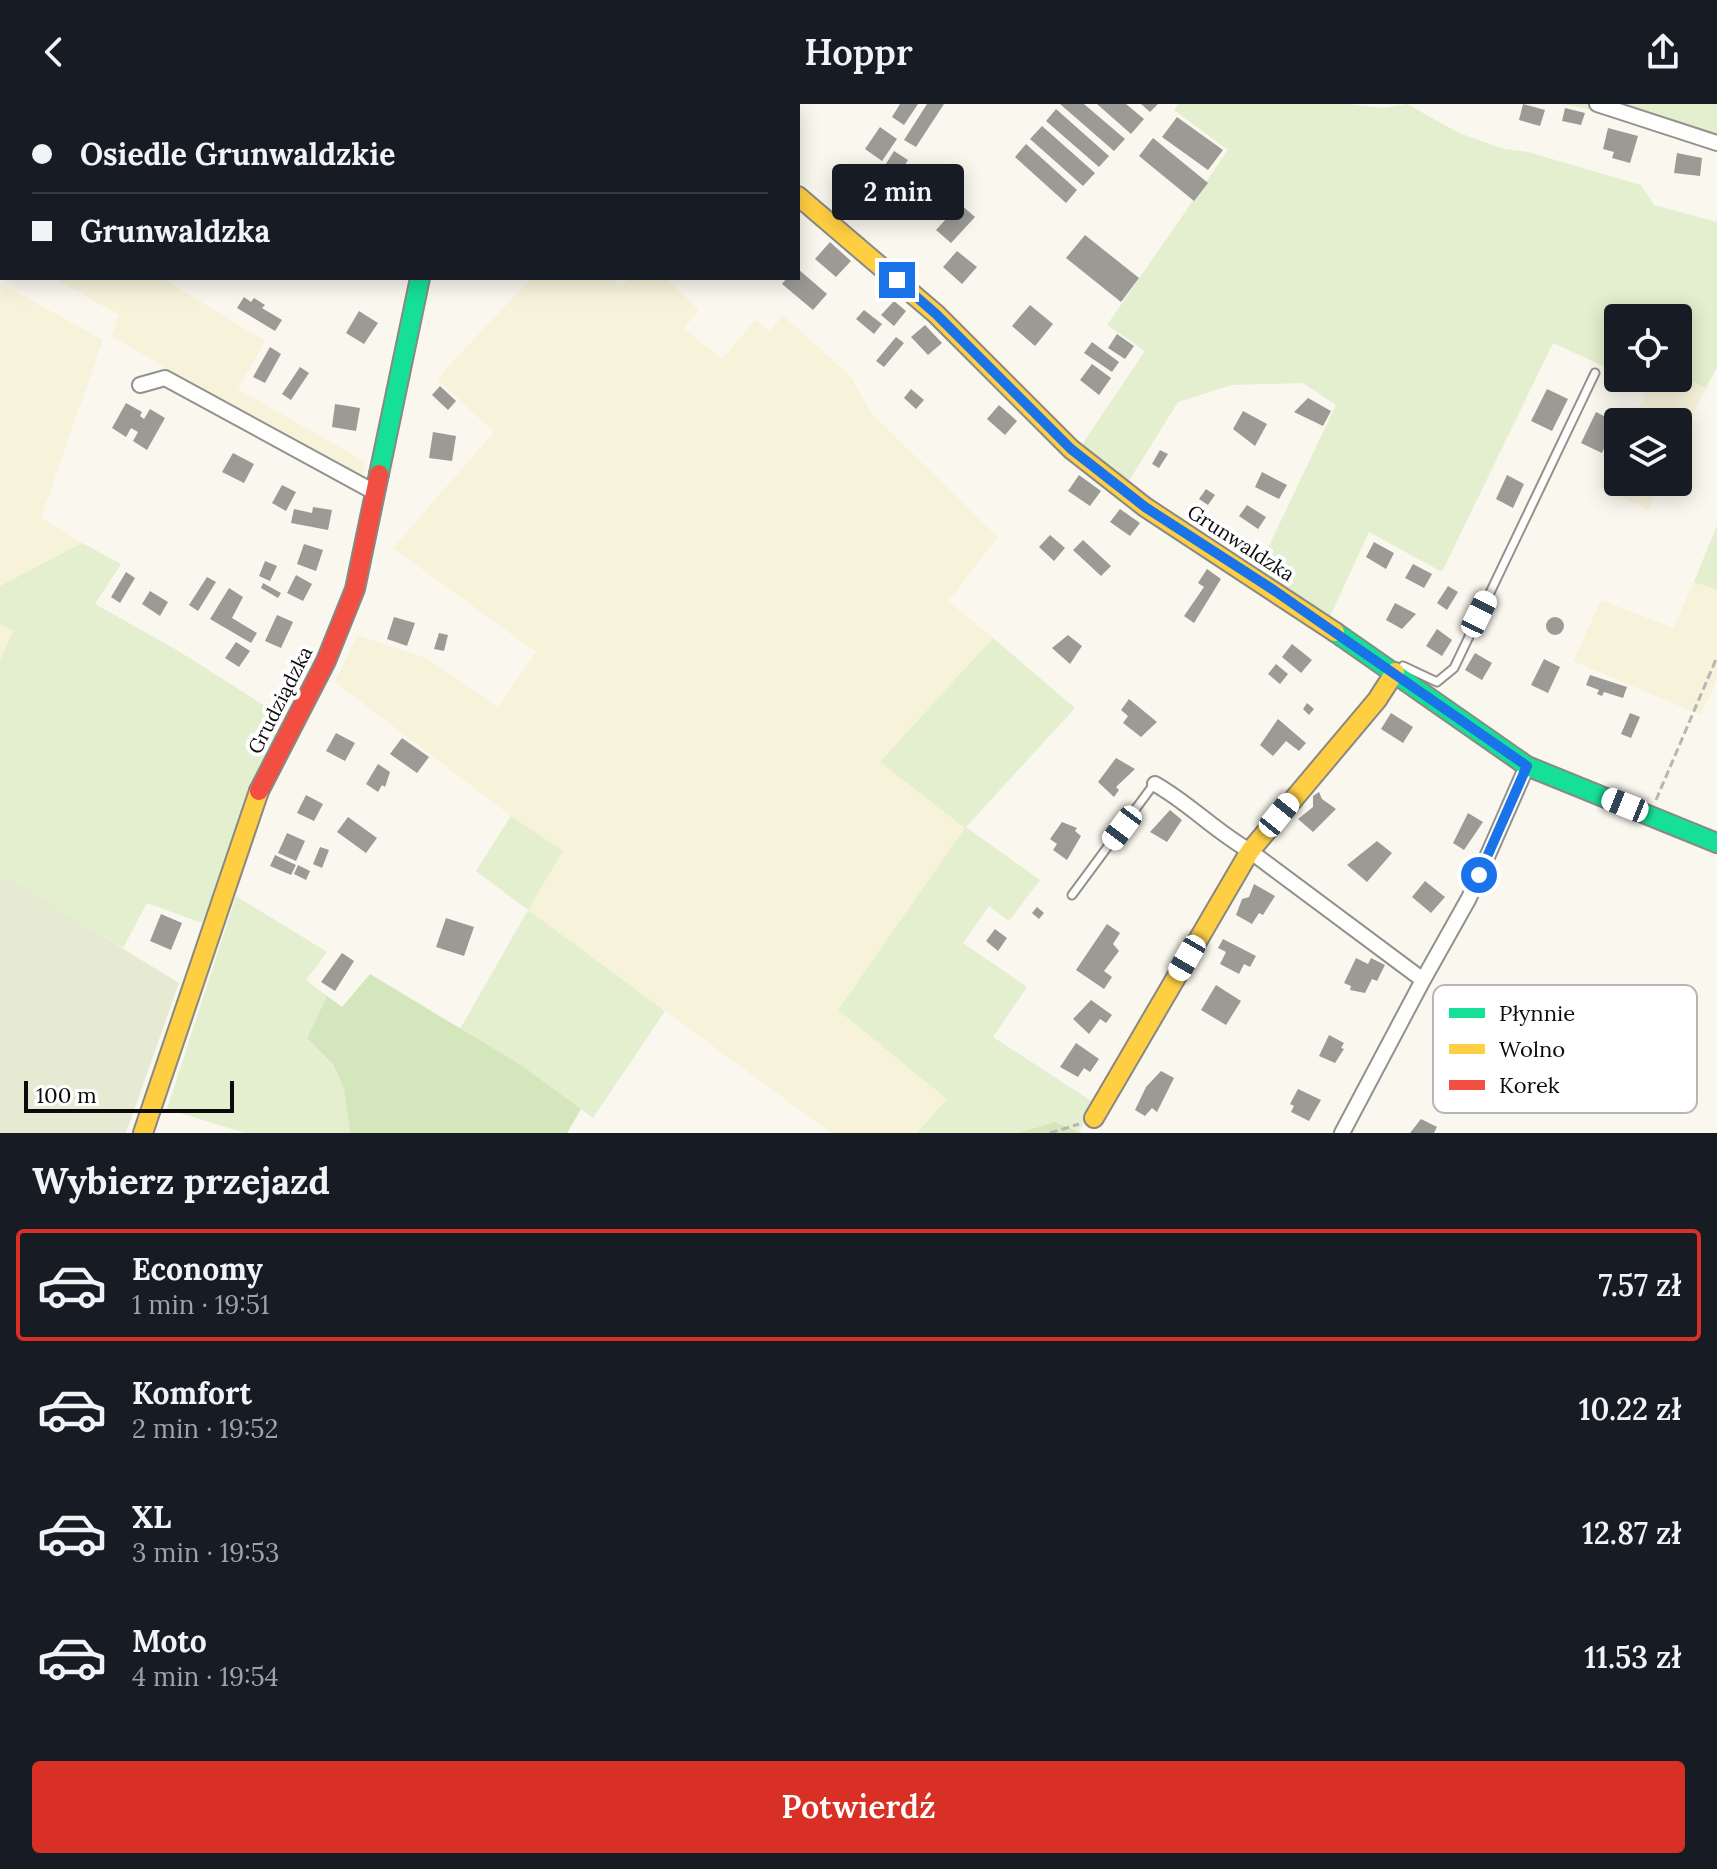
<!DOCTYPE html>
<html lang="pl">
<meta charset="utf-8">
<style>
:root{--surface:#171b24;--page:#20242c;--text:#f1f3f6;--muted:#9ea1a6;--line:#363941;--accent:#d93025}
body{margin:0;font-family:Lora,serif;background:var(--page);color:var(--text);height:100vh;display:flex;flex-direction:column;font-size:30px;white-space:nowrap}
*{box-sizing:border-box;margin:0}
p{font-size:26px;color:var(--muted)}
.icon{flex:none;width:44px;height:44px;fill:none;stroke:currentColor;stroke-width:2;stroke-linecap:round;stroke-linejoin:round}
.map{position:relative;height:1029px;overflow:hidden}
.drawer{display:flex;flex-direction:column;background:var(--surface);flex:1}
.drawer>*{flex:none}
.banner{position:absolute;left:0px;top:0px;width:800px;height:176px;box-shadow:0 4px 20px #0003;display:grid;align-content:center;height:176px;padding:0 32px;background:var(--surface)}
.controls{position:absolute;left:1604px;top:200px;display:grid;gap:16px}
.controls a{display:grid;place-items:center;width:88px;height:88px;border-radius:8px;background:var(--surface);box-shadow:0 4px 20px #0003;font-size:40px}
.scale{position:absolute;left:24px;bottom:20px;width:210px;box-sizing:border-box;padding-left:8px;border:4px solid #0b0b0b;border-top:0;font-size:22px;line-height:28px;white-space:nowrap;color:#0b0b0b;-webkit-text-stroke:6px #fff;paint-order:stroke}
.end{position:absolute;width:36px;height:36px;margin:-18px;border:10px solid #1a73e8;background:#fff;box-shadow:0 0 0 4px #fff}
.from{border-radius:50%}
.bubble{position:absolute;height:56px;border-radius:8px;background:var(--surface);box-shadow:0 4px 20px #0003;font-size:26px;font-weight:600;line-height:56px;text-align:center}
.car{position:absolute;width:24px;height:48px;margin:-24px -12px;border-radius:10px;box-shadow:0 0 6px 2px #0007;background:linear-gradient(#fff 24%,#345 0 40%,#fff 0 76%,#345 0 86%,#fff 0)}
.banner b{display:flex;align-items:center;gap:28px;height:76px;font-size:30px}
.banner b+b{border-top:2px solid var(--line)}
.banner i{width:20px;height:20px;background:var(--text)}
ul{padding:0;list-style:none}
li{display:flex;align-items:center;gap:24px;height:112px;margin:0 16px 12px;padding:0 16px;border:4px solid transparent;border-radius:8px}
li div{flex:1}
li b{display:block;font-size:30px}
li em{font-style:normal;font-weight:600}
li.on{border-color:var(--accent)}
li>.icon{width:72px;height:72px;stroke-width:1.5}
h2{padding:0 32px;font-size:36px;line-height:96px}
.cta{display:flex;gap:16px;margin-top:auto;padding:16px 32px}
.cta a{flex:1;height:92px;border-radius:8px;background:var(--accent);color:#fff;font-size:32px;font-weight:600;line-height:92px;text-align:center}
header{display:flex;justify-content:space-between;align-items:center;height:104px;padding:0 32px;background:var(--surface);font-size:36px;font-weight:600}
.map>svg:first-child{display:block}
.farmland{fill:#f7f3db}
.green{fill:#e3efce}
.forest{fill:#d4e6bc}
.cemetery{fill:#e6ead2}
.building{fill:#9c9a95}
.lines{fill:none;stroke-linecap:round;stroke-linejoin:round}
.lane-casing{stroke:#93918d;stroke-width:11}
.street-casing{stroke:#93918d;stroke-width:18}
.fast-casing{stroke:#898884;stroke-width:22}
.slow-casing{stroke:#898884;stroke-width:22}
.jam-casing{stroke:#898884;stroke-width:22}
.path{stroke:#b7b6b5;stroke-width:3;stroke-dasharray:8 4;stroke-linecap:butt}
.lane{stroke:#fefefc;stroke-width:7}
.street{stroke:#fefefc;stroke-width:14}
.fast{stroke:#16e098;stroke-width:18}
.slow{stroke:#ffcf43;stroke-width:18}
.jam{stroke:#f24e42;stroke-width:18}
.route{stroke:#1a73e8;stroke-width:10}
.labels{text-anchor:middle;stroke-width:8;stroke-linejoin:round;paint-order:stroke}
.street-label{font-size:20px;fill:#0b0b0b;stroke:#fff}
.key{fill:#fff;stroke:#b6b6b6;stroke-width:2}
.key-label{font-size:22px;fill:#0b0b0b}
</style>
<header><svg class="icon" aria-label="back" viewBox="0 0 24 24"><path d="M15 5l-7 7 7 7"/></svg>Hoppr<svg class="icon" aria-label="share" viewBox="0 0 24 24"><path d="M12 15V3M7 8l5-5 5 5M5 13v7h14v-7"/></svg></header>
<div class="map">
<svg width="1717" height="1029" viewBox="0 0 1717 1029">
<rect width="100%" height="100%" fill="#faf7ee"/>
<!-- farmland -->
<path class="farmland" d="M0 0H185L2 2 0 166Z
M54 174H162L265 237 238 285 366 358 361 377 111 232 119 211Z
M531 174H611L621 182 630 174H666L699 206 684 224 722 255 755 216 770 227 783 211 852 274 871 309 998 433 948 497 993 534 881 658 966 723 838 906 948 995 917 1029H831L528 806 563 747 511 712 335 578 357 531 426 554 498 603 536 548 393 444 494 328 437 275Z
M0 179 103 236 41 414 82 439 0 482Z
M1678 271 1706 284 1678 343V318H1631L1654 274H1678Z
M1618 344V378H1661L1648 406 1599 382Z
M1694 478 1717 486V574L1701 611 1573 557 1601 496 1673 524Z
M0 520 14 527 0 556Z"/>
<!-- green -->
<path class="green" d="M1178 0H1350L1382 4 1407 0 1459 29 1504 45 1528 48 1641 81 1654 101 1717 118V263L1706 284 1678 271V214H1618V269L1553 239 1442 468 1369 428 1328 517 1257 467 1336 301 1303 279 1232 281 1178 298 1127 380 1081 342 1145 247 1107 221 1228 46 1174 6Z
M1563 0H1717V44L1606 9Z
M1717 421V486L1694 478Z
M82 439 121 460 95 500 180 548 284 614 202 819 147 799 123 844 3 773 0 778V556L13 527 0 520V482Z
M993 534 1075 604 966 723 1040 776 1009 817 989 802 963 839 1027 883 993 933 1096 1000 1079 1027 1055 1018 1018 1029H917L947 995 838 906 965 724 880 658Z
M511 712 563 747 528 806 665 907 593 1014 524 963 460 925 528 806 476 767Z
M236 792 327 848 306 876 327 892 307 934 333 962 344 984 350 1029H245L167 1005Z"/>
<!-- forest -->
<path class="forest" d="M370 870 524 963 581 1005 567 1029H350L344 984 333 961 307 934 327 892 342 903Z
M1055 1018 1082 1029H1018Z"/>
<!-- cemetery -->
<path class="cemetery" d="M4 772 179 879 126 1029H0V778Z"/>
<!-- building -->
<path class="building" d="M900 0H918L904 21 892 13Z
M927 0H944L916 43 904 36Z
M1060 0H1084L1125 35 1114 47Z
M1097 0H1126L1144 15 1131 30Z
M1141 0H1158L1150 8Z
M1523 0 1545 6 1540 22 1519 16Z
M1565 4 1585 9 1581 21 1562 17Z
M1056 5 1109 52 1099 63 1046 17Z
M1177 13 1223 46 1208 66 1162 33Z
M1042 22 1095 69 1083 82 1030 35Z
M880 23 897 35 882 57 865 45Z
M1608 24 1638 32 1630 59 1612 54 1614 48 1603 45Z
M1153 34 1208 79 1194 97 1139 52Z
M1026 40 1077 86 1066 99 1015 53Z
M894 47 908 56 873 112 859 103Z
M1677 49 1702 54 1700 72 1674 69Z
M960 100 975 113 951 139 936 126Z
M1085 131 1139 174 1121 198 1066 154Z
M830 138 851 157 836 173 815 155Z
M957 147 977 163 962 180 943 163Z
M798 165 827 190 813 206 782 180 787 174H798Z
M244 193 251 198 254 194 265 201 262 204 282 216 275 227 237 204Z
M894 197 906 207 894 222 881 211Z
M1030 201 1053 220 1035 242 1012 222Z
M864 206 882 220 874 230 856 215Z
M359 207 378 219 364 240 346 229Z
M925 221 942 239 928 251 911 233Z
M1117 230 1134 242 1125 255 1108 244Z
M896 233 904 239 884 263 876 257Z
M1092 238 1119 258 1112 268 1084 249Z
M270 243 281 250 265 279 253 273Z
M1092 260 1111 274 1099 291 1080 276Z
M300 263 309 269 291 296 282 290Z
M440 282 456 297 448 306 432 291Z
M911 285 924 296 916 305 904 294Z
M1547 285 1568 295 1552 327 1531 317Z
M1308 294 1331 307 1323 322 1294 308Z
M126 299 142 308 140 312 144 315 150 305 165 314 147 346 133 337 138 328 131 324 126 333 112 324Z
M335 300 360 304 356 327 332 323Z
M999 301 1017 317 1005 331 987 315Z
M1243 307 1267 320 1255 342 1233 325Z
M1596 308 1616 318 1602 349 1581 339Z
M433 328 456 332 452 357 429 354Z
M1160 346 1168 350 1159 364 1152 360Z
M233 349 254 360 244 379 222 368Z
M1262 368 1287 381 1279 395 1255 383Z
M1079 371 1101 387 1090 402 1068 387Z
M1507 371 1524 380 1513 404 1496 395Z
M282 381 296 388 286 407 272 399Z
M1206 385 1215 391 1208 401 1199 395Z
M1247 401 1266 413 1258 425 1239 412Z
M313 403 332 406 328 426 291 419 294 405 312 409Z
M1120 405 1140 419 1130 432 1110 418Z
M1050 431 1065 444 1054 457 1039 443Z
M1083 436 1111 462 1101 472 1073 446Z
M1374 438 1394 449 1386 465 1366 453Z
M304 440 323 446 316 467 297 460Z
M265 457 277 462 270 477 259 472Z
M1413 460 1432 470 1424 484 1405 474Z
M1207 465 1221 475 1194 519 1184 512 1204 483 1198 479Z
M126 468 135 474 120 499 111 493Z
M296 471 312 480 303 497 287 489Z
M207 473 216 478 198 507 189 501Z
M263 479 281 489 278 494 261 484Z
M1448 482 1458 488 1447 506 1437 499Z
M229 484 243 493 232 514 257 529 251 539 210 515Z
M150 487 168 498 160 512 142 500Z
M1395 499 1416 510 1402 525 1386 516Z
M277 511 293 518 281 544 265 537Z
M394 513 415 519 407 542 387 535Z
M1546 522a9 9 0 1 1 18 0a9 9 0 1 1-18 0Z
M1437 525 1452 536 1442 552 1426 542Z
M439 529 448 531 444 547 434 545Z
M1068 531 1082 542 1070 560 1052 544Z
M236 538 250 547 239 563 225 554Z
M1292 540 1312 556 1301 569 1282 553Z
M1475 549 1492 559 1482 576 1465 566Z
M1544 555 1560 563 1548 589 1531 581Z
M1276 560 1288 570 1280 580 1268 570Z
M1590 571 1627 583 1623 594 1604 588 1602 592 1597 590 1599 586 1586 581Z
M1129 595 1157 618 1141 633 1123 619 1128 612 1121 606Z
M1307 599 1314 605 1309 611 1303 605Z
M1391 609 1413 623 1403 639 1381 625Z
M1630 609 1640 613 1631 634 1621 630Z
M1278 615 1306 639 1299 647 1286 637 1273 652 1260 641Z
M336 629 355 639 345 657 326 647Z
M402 634 429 653 417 669 390 650Z
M1116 654 1135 665 1116 683 1119 686 1114 693 1098 678Z
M378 660 390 668 385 683 382 681 378 688 366 680Z
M1319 688 1322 695 1336 705 1313 728 1298 715 1313 703V692Z
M306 691 323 700 314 717 297 709Z
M1170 706 1182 716 1167 738 1150 728Z
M1468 709 1483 718 1464 746 1453 739Z
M348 713 377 734 366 749 337 728Z
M1062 718 1077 724 1075 727 1081 732 1067 756 1053 746 1057 740 1050 735Z
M287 729 305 737 296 757 278 749Z
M1377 737 1392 749 1367 778 1347 761Z
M320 743 329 746 322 764 313 760Z
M275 751 296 761 291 771 270 762Z
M298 761 310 767 306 776 294 770Z
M1425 777 1445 793 1431 809 1412 793Z
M1254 780 1275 792 1263 811 1259 809 1252 820 1236 811 1242 795 1249 793Z
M1037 803 1044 809 1039 815 1032 809Z
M161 810 182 819 171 846 150 837Z
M446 814 474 823 464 852 436 843Z
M1107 820 1120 829 1113 840 1119 847 1104 867 1112 873 1104 885 1076 866Z
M995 825 1007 834 998 847 986 837Z
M1223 835 1256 852 1250 863 1244 860 1239 870 1220 860 1226 848 1218 844Z
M342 849 354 857 335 887 321 878Z
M1356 854 1368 860 1371 854 1385 861 1377 877 1372 875 1365 889 1350 886 1351 882 1344 879Z
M1216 881 1241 897 1226 921 1201 906Z
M1091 896 1112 911 1106 919 1100 915 1089 930 1073 915Z
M1329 931 1344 939 1341 944 1344 945 1335 959 1319 952Z
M1076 939 1099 955 1090 968 1084 964 1078 973 1060 963Z
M1161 967 1174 974 1157 1008 1152 1004 1145 1012 1135 1006 1146 983Z
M1298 985 1321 996 1309 1017 1291 1008 1294 1002 1290 1000Z
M1421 1015 1437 1023 1434 1029H1410Z"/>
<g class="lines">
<defs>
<path id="lane" d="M1403 562 1437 578 1454 564 1595 269
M1072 791 1154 680"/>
<path id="street" d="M695 0 696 2
M1597 0 1717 39
M140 281 165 274 376 389
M1155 680C1189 699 1216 728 1250 747L1423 876 1342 1029
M1423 876 1469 794 1527 662"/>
<path id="fast" d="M379 370 420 174
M1335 528 1527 662 1717 739"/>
<path id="slow" d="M455 0V2
M798 92 936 210 1071 345 1145 403 1335 528
M1094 1014 1250 747 1377 596 1395 568
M143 1029 259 687"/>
<path id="jam" d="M259 687 326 557 355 485 379 370"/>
</defs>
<!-- lane casing -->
<use href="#lane" class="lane-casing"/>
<!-- street casing -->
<use href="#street" class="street-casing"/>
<!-- fast casing -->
<use href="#fast" class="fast-casing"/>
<!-- slow casing -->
<use href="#slow" class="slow-casing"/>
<!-- jam casing -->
<use href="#jam" class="jam-casing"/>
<!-- path -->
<path class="path" d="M1656 696 1717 553
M1050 1029 1079 1020"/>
<!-- lane -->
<use href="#lane" class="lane"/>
<!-- street -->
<use href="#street" class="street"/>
<!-- fast -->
<use href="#fast" class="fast"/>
<!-- slow -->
<use href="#slow" class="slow"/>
<!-- jam -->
<use href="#jam" class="jam"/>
</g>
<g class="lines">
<!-- route -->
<path class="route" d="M897 176 936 210 1071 345 1145 403 1275 487 1527 662 1479 771"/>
</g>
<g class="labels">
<!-- street labels -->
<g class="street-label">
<text transform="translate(1241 439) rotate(33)" y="7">Grunwaldzka</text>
<text transform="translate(280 596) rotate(-63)" y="7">Grudziądzka</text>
</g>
</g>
<!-- legend -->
<rect x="1433" y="881" width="264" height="128" rx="12" class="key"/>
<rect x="1449" y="904" width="36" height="10" fill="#16e098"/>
<rect x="1449" y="940" width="36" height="10" fill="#ffcf43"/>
<rect x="1449" y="976" width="36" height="10" fill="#f24e42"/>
<g class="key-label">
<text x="1499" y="917">Płynnie</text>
<text x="1499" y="953">Wolno</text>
<text x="1499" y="989">Korek</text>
</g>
</svg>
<div class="controls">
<a><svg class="icon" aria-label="locate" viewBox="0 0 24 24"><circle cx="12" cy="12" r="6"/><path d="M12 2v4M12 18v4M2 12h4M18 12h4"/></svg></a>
<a><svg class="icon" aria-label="layers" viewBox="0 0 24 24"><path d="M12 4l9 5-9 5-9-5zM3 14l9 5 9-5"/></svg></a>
</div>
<div class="scale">100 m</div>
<i class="end from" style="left:1479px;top:771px"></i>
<i class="end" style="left:897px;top:176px"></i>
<div class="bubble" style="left:832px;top:60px;width:132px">2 min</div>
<i class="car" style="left:1479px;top:510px;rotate:26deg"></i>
<i class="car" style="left:1625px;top:701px;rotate:292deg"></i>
<i class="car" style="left:1279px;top:711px;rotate:39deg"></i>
<i class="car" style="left:1122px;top:724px;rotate:217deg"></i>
<i class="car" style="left:1187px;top:854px;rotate:210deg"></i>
<div class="banner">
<b><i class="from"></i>Osiedle Grunwaldzkie</b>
<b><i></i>Grunwaldzka</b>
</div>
</div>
<section class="drawer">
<h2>Wybierz przejazd</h2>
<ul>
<li class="on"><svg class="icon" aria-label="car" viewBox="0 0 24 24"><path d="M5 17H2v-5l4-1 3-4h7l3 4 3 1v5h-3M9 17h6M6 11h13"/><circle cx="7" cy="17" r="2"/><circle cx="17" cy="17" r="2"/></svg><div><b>Economy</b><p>1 min · 19:51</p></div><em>7.57 zł</em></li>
<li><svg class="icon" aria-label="car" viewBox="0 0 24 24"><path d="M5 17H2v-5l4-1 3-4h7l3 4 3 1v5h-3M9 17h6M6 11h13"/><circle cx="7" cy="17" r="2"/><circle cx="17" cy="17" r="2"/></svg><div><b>Komfort</b><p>2 min · 19:52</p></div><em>10.22 zł</em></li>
<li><svg class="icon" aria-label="car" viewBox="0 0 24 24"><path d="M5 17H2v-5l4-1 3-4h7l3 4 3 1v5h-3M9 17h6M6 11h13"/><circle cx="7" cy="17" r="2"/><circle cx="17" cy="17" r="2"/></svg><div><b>XL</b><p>3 min · 19:53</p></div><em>12.87 zł</em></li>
<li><svg class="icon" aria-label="car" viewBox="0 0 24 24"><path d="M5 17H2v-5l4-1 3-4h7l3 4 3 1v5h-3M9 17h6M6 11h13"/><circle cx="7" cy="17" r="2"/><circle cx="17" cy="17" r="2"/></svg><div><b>Moto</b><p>4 min · 19:54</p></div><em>11.53 zł</em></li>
</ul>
<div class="cta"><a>Potwierdź</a></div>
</section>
